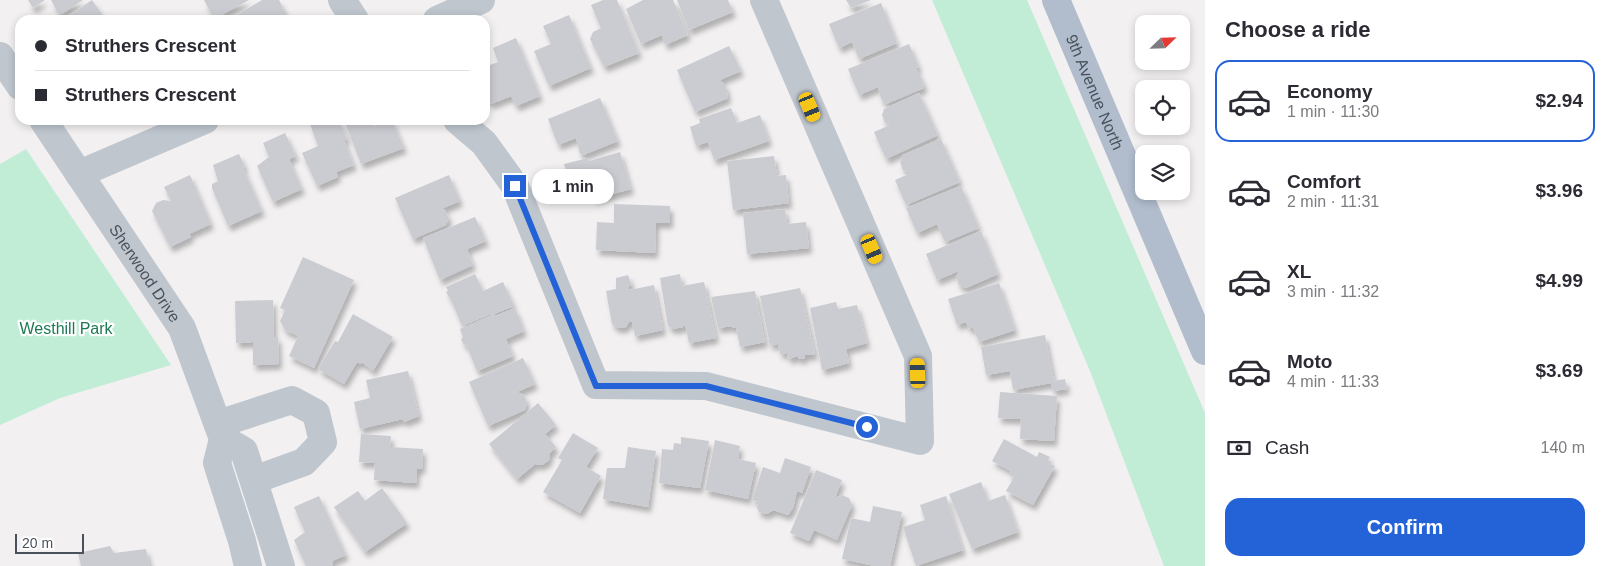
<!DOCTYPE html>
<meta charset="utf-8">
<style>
:root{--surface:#fff;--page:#f2f2f3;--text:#2b2b33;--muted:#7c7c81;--line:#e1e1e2;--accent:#2462d8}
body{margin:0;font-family:Helvetica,sans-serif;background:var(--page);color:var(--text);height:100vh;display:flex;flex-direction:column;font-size:19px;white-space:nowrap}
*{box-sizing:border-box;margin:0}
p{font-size:16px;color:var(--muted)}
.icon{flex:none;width:28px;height:28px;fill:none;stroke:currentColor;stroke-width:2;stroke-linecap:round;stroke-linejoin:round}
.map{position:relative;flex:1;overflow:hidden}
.panel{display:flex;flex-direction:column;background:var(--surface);width:400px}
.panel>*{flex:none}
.hud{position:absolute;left:15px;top:15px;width:475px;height:110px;border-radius:15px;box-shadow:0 2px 8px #0003;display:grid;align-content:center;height:110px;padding:0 20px;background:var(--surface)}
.needle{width:32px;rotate:67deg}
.fabs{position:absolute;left:1135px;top:15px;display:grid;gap:10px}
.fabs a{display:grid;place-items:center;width:55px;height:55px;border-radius:10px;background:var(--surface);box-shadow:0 2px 8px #0003;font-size:25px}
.scale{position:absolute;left:15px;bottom:12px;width:69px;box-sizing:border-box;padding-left:5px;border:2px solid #49515c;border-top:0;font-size:14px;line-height:18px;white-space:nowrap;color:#49515c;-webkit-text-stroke:4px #fff;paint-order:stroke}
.end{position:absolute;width:22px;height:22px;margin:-11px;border:6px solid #2462d8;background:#fff;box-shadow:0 0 0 2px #fff}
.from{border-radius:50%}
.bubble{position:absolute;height:35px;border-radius:15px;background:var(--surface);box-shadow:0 2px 8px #0003;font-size:16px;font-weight:600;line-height:35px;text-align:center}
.car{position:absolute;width:15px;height:30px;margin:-15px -8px;border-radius:6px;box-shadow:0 0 4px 1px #0007;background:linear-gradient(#f5c518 24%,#345 0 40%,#f5c518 0 76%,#345 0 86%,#f5c518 0)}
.hud b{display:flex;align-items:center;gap:18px;height:48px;font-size:19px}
.hud b+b{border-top:1px solid var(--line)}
.hud i{width:12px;height:12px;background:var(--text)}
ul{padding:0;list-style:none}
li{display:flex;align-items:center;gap:15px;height:82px;margin:0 10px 8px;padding:0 10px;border:2px solid transparent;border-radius:15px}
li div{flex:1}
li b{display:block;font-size:19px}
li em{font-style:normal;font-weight:600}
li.active{border-color:var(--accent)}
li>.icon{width:45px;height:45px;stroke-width:1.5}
h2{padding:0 20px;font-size:22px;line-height:60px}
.pay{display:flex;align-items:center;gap:12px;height:55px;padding:0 20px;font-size:19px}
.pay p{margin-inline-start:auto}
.action{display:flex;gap:10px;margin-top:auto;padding:10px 20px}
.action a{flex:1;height:58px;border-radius:15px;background:var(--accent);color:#fff;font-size:20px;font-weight:600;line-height:58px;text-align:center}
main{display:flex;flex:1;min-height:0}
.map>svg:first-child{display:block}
.green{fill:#c1edd6}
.building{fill:#caccd2;filter:url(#shadow)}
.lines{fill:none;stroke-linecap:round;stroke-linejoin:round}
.minor{stroke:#bfc6ce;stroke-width:28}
.major{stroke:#b1bdcd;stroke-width:28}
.route{stroke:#2462d8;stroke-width:6}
.labels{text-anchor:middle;stroke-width:4.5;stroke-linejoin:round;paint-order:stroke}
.street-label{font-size:16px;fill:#49515c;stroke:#fff}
.park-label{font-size:16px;fill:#1d7a54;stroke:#fff}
</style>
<main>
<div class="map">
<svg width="1205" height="566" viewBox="0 0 1205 566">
<defs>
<filter id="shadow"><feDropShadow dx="3" dy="5.5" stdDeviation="2.5" flood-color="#0004"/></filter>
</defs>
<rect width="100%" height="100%" fill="#f2f0f0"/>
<!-- green -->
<path class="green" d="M932 0H1027L1205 413V566H1164L1090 371Z
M26 149 171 365 60 398 0 425V164Z"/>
<!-- building -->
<path class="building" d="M28 0H45L33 8Z
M51 0H83L62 14 58 13Z
M92 0 106 20H62Z
M204 0H249L214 19Z
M262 0H279L287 16 280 20H228Z
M603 0H617L639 53 604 67 590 39 593 32 601 28 591 5Z
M643 0H673L688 35 665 45 662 35 641 44 626 9Z
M677 0H728L733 12 689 30Z
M846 0H871L851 8Z
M881 3 897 43 859 59 852 42 839 48 829 24Z
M569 15 591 68 549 86 534 51 551 44 543 26Z
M516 38 540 96 516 106 511 96 491 104 489 100 485 101V67L498 62 493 48Z
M909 44 919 67 916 68 923 82 924 88 886 104 881 99 878 87 859 95 848 69Z
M729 46 741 71 720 80 726 86 728 98 695 112 677 70Z
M919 93 938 135 886 159 874 132 890 125 885 123 882 115 884 109Z
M600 98 618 141 583 155 580 154 576 138 558 145 548 119Z
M731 108 737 123 760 115 769 141 714 160 708 142 696 146 690 127 700 123 699 119Z
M319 120H339L347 139 344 140 354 165 336 172 338 177 317 186 302 153 318 146 310 124Z
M344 120H373L374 126 392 120 404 148 361 164Z
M285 133 296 156 289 159 302 189 273 202 257 166 269 157 263 143Z
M941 139 960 182 906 205 895 180 911 173 903 170 900 162 903 155Z
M620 152 631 189 594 199 590 183 571 188 564 164 588 158 589 161Z
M239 154 245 167 243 168 262 211 228 226 212 188V184L218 181 213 165Z
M774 156 777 176 786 175 789 203 733 210 727 161Z
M190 175 211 224 189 234 191 237 170 247 152 211 156 203 163 200 171 201 164 187Z
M449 175 460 201 441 209 445 210 449 219 446 225 413 239 395 198Z
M961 186 979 228 945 242 937 224 917 233 906 208Z
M614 204 670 206V223H656L655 253 596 250 597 222 614 223Z
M785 209 787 224 806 222 809 248 747 254 743 213Z
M475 217 486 241 467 249 473 265 440 280 423 238Z
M981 231 998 274 966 288 959 285 956 277 959 271 937 280 926 254Z
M303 257 354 280 314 368 289 356 298 336 285 330 280 321 285 310 280 308Z
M475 274 483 291 503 282 514 306 494 314 495 316 515 308 524 331 506 339 513 356 477 371 466 344 464 345 461 339 463 338 460 329 492 315 491 314 462 326 452 302 446 292 448 291 446 287Z
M680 274 682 286 704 282 716 338 689 343 685 324 683 327 673 329 668 326 660 278Z
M628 275 632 286H629V290L654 285 663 330 635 336 632 322H629L626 327 618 328 612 324 606 291 616 289V278Z
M999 283 1015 330 979 342 973 327 969 329 966 322 957 325 948 299Z
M800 288 815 355H805V358L798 359V356L788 359 787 353 780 354 778 344 770 345 760 296Z
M755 291 765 342 740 347 736 327 732 328V326L718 328 711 297Z
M273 300 274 337H278L279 364 253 365V342L236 343 235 301Z
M836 302 838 309 857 305 867 343 846 349 849 363 822 370 810 308Z
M353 314 393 337 373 371 362 362 361 364 357 362 344 384 318 369 335 341 338 342Z
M1045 335 1054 381 1065 379 1067 389 1053 391 1051 383 1013 390 1010 371 986 375 981 347Z
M523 358 535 384 517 392 524 395 527 403 525 410 488 426 469 382Z
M408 371 419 416 404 422 403 419 360 429 354 402 370 398 366 380Z
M1000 392 1057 396 1054 441 1020 439 1021 419 998 418Z
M538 403 556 425 545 434 556 447 550 453 549 460 542 465 535 464 517 479 489 444Z
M573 433 598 448 586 467 601 476 580 513 543 492 562 460 558 458Z
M361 434 391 436 390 447 423 449 422 469H417L416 483 374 480 375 463 359 462Z
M681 437 709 441 700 488 659 483 662 449 673 450 674 443 681 444Z
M1004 439 1037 457 1039 452 1050 457 1047 462 1055 466 1033 505 1006 491 1014 477 1009 475 1011 471 992 461Z
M715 440 740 446 738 459 756 463 748 499 705 490Z
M628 447 656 451 648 507 603 499 607 468H625Z
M785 458 811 467 802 493 797 491 793 508 788 515 773 510 767 514 759 512 757 507 759 502 752 500 763 467 780 473Z
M816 470 842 480 835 498 842 495 849 498 852 505 837 540 814 530 809 541 790 533Z
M981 482 988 501 1005 495 1018 532 972 549 949 494Z
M382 488 407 523 365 552 334 507 358 491 365 501Z
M319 496 346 555 332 561 333 566H306L294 540 305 532 294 507Z
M946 496 963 550 916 566 903 527 925 520 920 505Z
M873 506 902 512 890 566H875L842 559 851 518 870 522Z
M110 546 114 553 146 549 150 566H81L78 553Z"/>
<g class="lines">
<!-- minor -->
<g class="minor">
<path d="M342 0 355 20"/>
<path d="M437 20 481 0"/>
<path d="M0 56 20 86"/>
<path id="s1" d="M43 120 182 328 223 439 217 463 242 541 248 566"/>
<path d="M457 120 484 143 515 186 596 385 706 386 920 441 918 356 764 0"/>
<path d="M79 174 205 120"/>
<path d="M218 424 292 400 316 413 323 442 304 462 254 480"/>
<path d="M223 439 244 451 281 566"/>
</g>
<!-- major -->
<path class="major" id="s2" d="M1056 0 1205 351"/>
</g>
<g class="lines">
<!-- route -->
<path class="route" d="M515 186 596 386H706L867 427"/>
</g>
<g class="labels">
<!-- street labels -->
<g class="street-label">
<text dy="6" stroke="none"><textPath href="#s2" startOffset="100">9th Avenue North</textPath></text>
<text dy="6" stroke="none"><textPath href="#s1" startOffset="184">Sherwood Drive</textPath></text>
</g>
<!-- park labels -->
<g class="park-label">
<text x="66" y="334">Westhill Park</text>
</g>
</g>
</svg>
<div class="fabs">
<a><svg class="needle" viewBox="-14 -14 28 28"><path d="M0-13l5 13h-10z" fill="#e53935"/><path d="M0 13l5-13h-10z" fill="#7c7c81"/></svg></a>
<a><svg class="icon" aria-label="locate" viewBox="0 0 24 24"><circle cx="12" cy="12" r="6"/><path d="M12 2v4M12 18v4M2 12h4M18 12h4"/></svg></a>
<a><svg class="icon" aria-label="layers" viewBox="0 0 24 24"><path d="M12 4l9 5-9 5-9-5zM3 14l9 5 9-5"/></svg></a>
</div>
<div class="scale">20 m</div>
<i class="end from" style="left:867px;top:427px"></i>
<i class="end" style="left:515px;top:186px"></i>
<div class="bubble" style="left:532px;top:169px;width:82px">1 min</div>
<i class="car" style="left:810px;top:107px;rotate:157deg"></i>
<i class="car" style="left:872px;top:249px;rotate:157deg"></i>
<i class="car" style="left:918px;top:373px;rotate:358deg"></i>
<div class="hud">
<b><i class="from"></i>Struthers Crescent</b>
<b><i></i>Struthers Crescent</b>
</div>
</div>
<section class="panel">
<h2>Choose a ride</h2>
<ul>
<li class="active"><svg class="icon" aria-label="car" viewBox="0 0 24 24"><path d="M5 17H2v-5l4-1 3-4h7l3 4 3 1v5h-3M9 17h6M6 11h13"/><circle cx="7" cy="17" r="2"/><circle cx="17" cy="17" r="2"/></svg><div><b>Economy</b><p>1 min · 11:30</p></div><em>$2.94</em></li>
<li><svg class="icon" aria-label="car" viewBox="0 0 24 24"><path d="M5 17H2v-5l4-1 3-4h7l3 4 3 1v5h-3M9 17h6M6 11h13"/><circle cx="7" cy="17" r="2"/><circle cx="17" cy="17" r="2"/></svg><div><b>Comfort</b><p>2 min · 11:31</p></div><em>$3.96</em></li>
<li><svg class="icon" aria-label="car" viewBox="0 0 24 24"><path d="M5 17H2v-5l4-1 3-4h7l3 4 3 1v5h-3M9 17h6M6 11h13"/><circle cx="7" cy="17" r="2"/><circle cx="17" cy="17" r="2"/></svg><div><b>XL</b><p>3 min · 11:32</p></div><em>$4.99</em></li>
<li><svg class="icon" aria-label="car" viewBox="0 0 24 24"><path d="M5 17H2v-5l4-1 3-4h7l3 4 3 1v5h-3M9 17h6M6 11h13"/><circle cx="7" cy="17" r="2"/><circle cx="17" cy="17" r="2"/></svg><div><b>Moto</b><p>4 min · 11:33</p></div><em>$3.69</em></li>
</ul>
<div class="pay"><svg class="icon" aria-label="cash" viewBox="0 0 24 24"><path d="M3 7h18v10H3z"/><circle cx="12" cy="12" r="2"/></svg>Cash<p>140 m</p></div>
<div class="action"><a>Confirm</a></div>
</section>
</main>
